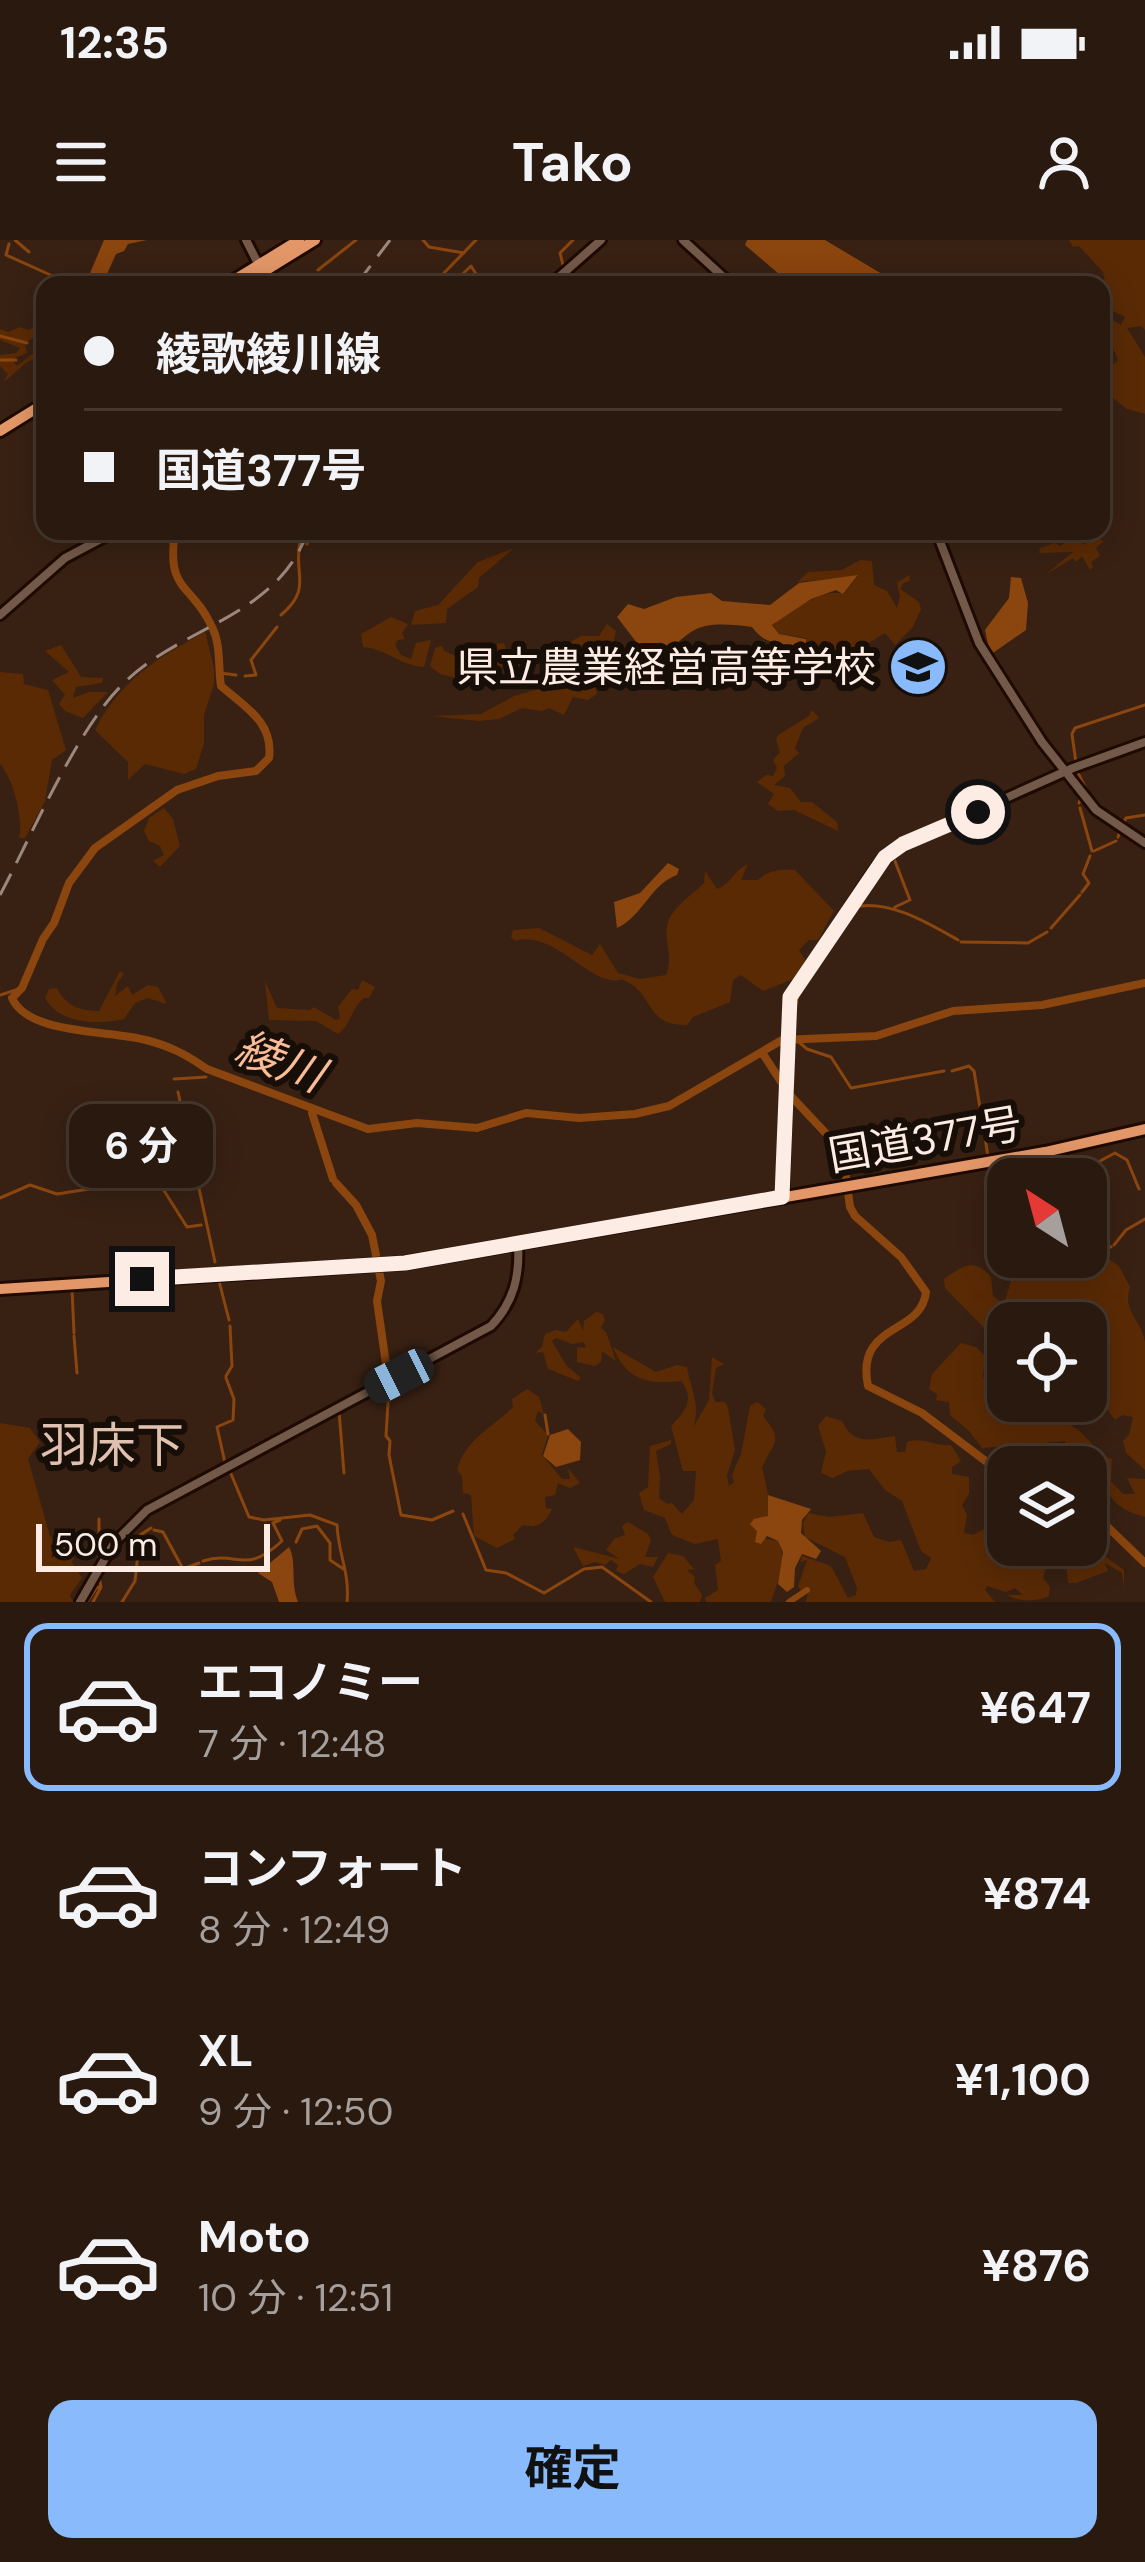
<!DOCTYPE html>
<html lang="ja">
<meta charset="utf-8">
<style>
:root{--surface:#2a190e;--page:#322217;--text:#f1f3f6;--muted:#a5a09e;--line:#46382e;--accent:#88bafc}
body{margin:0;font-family:"DM Sans","Noto Sans JP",sans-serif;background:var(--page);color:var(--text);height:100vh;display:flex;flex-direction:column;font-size:45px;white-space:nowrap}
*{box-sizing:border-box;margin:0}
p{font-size:39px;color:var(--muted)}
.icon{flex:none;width:66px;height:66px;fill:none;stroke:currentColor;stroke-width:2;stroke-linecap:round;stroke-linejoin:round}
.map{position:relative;height:1362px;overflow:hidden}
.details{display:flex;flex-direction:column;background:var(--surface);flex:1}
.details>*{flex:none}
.hud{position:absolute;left:36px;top:36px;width:1074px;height:264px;border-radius:24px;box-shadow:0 6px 30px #0003,0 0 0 3px var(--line);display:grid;align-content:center;height:264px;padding:0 48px;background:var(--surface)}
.needle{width:78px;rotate:324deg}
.tools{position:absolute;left:987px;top:918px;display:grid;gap:24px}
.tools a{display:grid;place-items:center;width:120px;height:120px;border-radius:24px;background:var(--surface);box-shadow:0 6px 30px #0003,0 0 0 3px var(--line);font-size:60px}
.scale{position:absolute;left:36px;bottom:30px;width:234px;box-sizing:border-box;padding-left:12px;border:6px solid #fcece3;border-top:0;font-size:33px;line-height:42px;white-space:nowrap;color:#fcece3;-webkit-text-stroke:9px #180e08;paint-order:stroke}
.end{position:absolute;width:54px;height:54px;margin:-27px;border:15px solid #fcece3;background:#111;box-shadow:0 0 0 6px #111}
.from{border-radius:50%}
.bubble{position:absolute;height:84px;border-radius:24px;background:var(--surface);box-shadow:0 6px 30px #0003,0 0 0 3px var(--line);font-size:39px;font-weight:700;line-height:84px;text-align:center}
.car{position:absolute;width:36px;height:72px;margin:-36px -18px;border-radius:15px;box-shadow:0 0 9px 3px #0007;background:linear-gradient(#222 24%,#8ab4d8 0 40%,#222 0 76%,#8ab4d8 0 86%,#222 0)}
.hud b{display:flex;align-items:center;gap:42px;height:114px;font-size:45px}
.hud b+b{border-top:3px solid var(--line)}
.hud i{width:30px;height:30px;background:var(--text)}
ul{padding:21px 0 0;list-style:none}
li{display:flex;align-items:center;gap:36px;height:168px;margin:0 24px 18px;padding:0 24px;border:6px solid transparent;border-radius:24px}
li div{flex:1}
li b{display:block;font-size:45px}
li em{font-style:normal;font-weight:700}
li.current{border-color:var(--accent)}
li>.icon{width:108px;height:108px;stroke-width:1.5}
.action{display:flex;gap:24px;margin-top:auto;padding:24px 48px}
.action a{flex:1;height:138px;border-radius:24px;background:var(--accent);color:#111;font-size:48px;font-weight:700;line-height:138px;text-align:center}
.status{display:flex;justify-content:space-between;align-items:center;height:84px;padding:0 60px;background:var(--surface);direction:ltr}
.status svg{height:33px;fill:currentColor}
header{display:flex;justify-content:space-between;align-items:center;height:156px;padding:0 48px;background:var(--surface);font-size:54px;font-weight:700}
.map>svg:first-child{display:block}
.green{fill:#5a2a05}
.water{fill:#8b450e}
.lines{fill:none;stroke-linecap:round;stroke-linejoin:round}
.stream{stroke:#8b450e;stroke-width:3}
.canal{stroke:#8b450e;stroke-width:6}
.river{stroke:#8b450e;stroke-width:8}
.secondary-casing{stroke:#1f0a01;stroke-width:14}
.highway-casing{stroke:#1f0a01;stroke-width:16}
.secondary{stroke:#735949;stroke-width:8}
.highway{stroke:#e39768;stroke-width:10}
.rail{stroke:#9b877c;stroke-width:3;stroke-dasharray:24 12;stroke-linecap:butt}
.route{stroke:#fcece3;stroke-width:15}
.labels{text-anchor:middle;stroke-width:12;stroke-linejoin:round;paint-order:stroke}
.poi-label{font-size:42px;fill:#fcece3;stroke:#180e08;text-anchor:end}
.street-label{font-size:42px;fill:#fcece3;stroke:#180e08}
.water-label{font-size:45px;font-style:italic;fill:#f9bc97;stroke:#180e08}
.quarter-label{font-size:48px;fill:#e0c1af;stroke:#180e08}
</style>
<div class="status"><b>12:35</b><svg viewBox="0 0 49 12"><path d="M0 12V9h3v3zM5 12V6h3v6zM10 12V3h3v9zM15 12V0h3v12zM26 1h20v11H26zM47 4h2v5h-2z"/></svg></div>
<header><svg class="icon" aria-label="menu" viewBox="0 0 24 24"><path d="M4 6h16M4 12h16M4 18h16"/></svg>Tako<svg class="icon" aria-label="person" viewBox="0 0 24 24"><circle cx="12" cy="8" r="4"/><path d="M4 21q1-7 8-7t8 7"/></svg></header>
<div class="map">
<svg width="1145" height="1362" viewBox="0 0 1145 1362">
<rect width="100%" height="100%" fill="#382113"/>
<!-- green -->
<path class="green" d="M1069 0H1145V90L1141 86 1127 88 1145 117V174L1127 169 1109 155 1110 137H1106L1101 154V129L1104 132 1118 120 1102 81 1109 78 1121 85 1125 77 1111 70 1103 32 1079 6 1073 7Z
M43 84 45 90 25 103 27 113 15 118 14 123 17 126 44 105 45 115 27 122 4 142 8 134 0 126V115L16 113 20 108 0 100V89L8 92 20 87 28 90Z
M1083 291 1091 297 1099 291 1100 300 1104 301 1096 308 1100 316 1091 322 1093 327 1090 330 1082 316 1076 322 1073 318 1045 335 1073 312 1039 313 1040 308 1055 303 1060 306 1071 299 1086 305Z
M514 308 479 338 478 347 447 369 446 383 411 385 415 371 438 365 478 322Z
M860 320 872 321 874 345 887 351 897 368 900 357 897 343 909 335 910 341 903 343 900 349 919 362 921 369 913 387 895 405 885 393 855 411 847 406 845 416H856L839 430H827L810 411 806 398 779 394 773 385C789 371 823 347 844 354L858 336 798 342 808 332 842 330Z
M391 377 408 384 402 393 405 399 398 400 395 405 401 415 411 419 416 403 431 400 424 427C400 426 386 408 363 407L361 394Z
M607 384 616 391 611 412 615 420 598 433 587 420 571 421 565 416 544 420 554 399 556 410 581 396H599Z
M205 392 214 428V444L204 475V503L196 529 184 534 145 524 128 540V522L95 490C120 441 158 417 205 392Z
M504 403 509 417 506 426C482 433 450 447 430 426L435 408 442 406 444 411 472 423 495 415 497 404Z
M61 405 81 437 103 438 102 443 76 447 73 458 89 452H108L83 478 65 471 59 464 65 455 52 440 69 432 45 411Z
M0 432 23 434 24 444 48 450 66 510 52 520 45 561 25 598H19C24 580 13 537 0 524Z
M576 438 594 441 597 454 588 460 573 457 564 475 549 468 542 471 522 468 499 479 479 481 431 476 481 474 514 456Z
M812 470 819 478 803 488 795 508 799 513 784 526 785 536 774 545 790 548 801 562H812L837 582 838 591 794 570 778 571 768 564 774 554 757 542 766 535 773 536 777 528 773 520 780 512 776 500 778 495 809 476Z
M164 568 173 579 180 606 160 627 153 621 164 615 160 606 149 601 144 591 149 578Z
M748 624 741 640H758C768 630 781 629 795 630L834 671 818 700H809L799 710 807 723 796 738 763 751 741 735 733 740 730 762 693 777 687 785C647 786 654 757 629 743 617 736 622 743 610 740 582 735 550 690 515 701L511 697 513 690 539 688 592 715 600 704 618 733 640 739 666 735C674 717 663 700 668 682 673 667 693 654 704 643L705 631 717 649C732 643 734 630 748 624Z
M120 731 124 734 117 743 115 756 128 746 132 755 148 745 158 747 167 764 148 758 135 763 124 779C98 785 59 784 45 758L49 749 57 748C66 767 82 771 99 771Z
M362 740 375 747 369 758H364C351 768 351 785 338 794L316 781 269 780 265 741 277 768 310 770 314 767 336 780 340 778 338 767 352 749 358 750Z
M1086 1004 1119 1026 1130 1047C1122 1072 1141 1079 1145 1102 1145 1140 1145 1189 1145 1230L1126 1213 1123 1201 1129 1195 1133 1177 1122 1175 1115 1180 1099 1158 1070 1167 1068 1161H1086V1083H1008V1123L993 1097 945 1048 944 1039C963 1026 974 1017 991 1037L993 1056 1004 1064 1011 1041 994 1023 1029 1017H1086Z
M596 1072 603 1074 605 1080 601 1088 606 1092 616 1121 602 1111 601 1122 595 1126 577 1122V1107L586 1108 584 1102 572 1104 556 1098 552 1101 566 1125 581 1138 578 1141 548 1129 543 1112 535 1113 542 1107 545 1094 556 1090 566 1092 578 1079 583 1091 584 1081Z
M961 1103 976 1107 985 1116 983 1137 989 1141 1000 1138 1008 1142V1161H1060L1068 1184C1086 1191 1093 1212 1112 1219L1111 1241 1123 1254H1135L1127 1238 1145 1239V1277C1113 1268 1114 1260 1096 1235 1086 1220 1069 1221 1065 1201L982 1208 969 1191 950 1175 949 1162 936 1160 937 1154 929 1149 932 1134Z
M613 1107 656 1132 677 1125 687 1127C691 1151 701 1165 693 1188L709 1160 712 1117 724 1124 716 1128 712 1153 715 1162H725L728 1168 735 1210 727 1236 729 1246 734 1242 732 1235 741 1214 750 1166 757 1162 766 1169 763 1176C784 1201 774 1201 762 1227L771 1268 769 1276 753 1281 759 1297 778 1301C789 1323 777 1341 771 1362H706L705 1358 718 1350 715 1325 721 1321 718 1299 695 1304 672 1295 665 1278 644 1270 639 1253 648 1247 650 1206 671 1200V1204L656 1211 660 1237 659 1258 667 1264 672 1263 682 1274 694 1260 696 1231H683L671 1186C682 1174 697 1161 681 1141 649 1144 627 1142 613 1107Z
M527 1149 539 1157 544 1175 538 1171 535 1181 548 1195 542 1215 562 1239H570L568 1228 580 1243 570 1248 558 1243 555 1255 545 1257 546 1268 552 1269C546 1282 538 1289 523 1285L513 1295 515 1299 497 1308 474 1296 471 1255 463 1253 462 1236 457 1230C465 1199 492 1188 513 1167L512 1159Z
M826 1176 842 1181C854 1207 872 1199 895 1196L897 1212H905L907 1202C923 1196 935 1207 951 1205L961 1221 952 1227V1234L969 1237V1254L962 1265 967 1275 964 1293 973 1295 988 1287 1008 1294V1305H1052L1043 1338 1050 1347 1049 1356C1036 1362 1019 1362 1007 1355H1023L1015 1348 1006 1352 987 1346 985 1350 995 1362H806L808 1351 802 1352 798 1346 807 1320 800 1322 796 1338 802 1316 831 1326 848 1358 856 1355 857 1348 845 1317 805 1297 803 1283 808 1273 829 1277 863 1273 874 1297 889 1302 901 1300 914 1331 926 1329 931 1318 921 1311 902 1261 885 1250 869 1229 847 1231 833 1238 821 1233 826 1211 818 1186Z
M0 1183 30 1188 40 1202 28 1219 50 1296 59 1308 68 1299 80 1298 72 1322 82 1338 70 1355 73 1362H0Z
M628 1282 648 1294 651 1301 645 1317H658L653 1327 640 1324 624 1334 616 1331 618 1325 611 1320 605 1325 595 1322 583 1326 573 1307 620 1319 606 1310 614 1299 625 1295 622 1286Z
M1086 1289 1106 1317 1124 1330V1348L1122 1333 1105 1323 1108 1331 1076 1343H1068L1064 1305H1086Z
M668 1313 683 1316 694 1329 687 1330 695 1337 694 1343 702 1355 700 1362H665L653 1337Z"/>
<!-- water -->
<path class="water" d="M104 0H147L128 4 124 11 116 14 102 45H85Z
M747 0H825L887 37 884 42 848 38 844 45H792L745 5Z
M858 335 843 354 836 350 811 359 772 385 779 394 806 399 808 411 824 426V430C816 422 801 409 789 406 772 401 764 403 752 387 733 385 708 381 691 392 675 403 668 414 647 416L617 377 628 364 644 369 676 357 711 353 722 361 770 365 799 343Z
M1011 337 1021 338 1028 363 1026 390 990 415 985 390 1009 358Z
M668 623 679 629 677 635C651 644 642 677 617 688L614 662 640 653Z
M568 1189 581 1202 580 1220 556 1227 543 1216 550 1195Z
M768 1255 811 1269 802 1280 801 1293 821 1311 816 1319 802 1314 795 1328 794 1347 787 1352 778 1344 783 1312 778 1301 767 1296 761 1304 755 1302 757 1291 750 1284 754 1279 768 1276Z
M289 1307C297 1322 290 1341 298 1362H279L272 1342 258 1333Z"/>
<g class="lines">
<!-- stream -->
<path class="stream" d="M15 0 29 12
M423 0 429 7 464 13
M9 4 6 15 66 42
M563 25 560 13 573 0
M318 30 356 0
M440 45 444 33 476 0
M451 45 471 26 483 45
M0 96 27 103
M0 120H16
M307 304 312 291
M281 375C313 348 293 334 300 302L294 291
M220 433 236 435
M245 436 256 435 251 420 277 387
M1076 523 1072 494 1075 488 1145 465
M1077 531 1087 551
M1079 563 1081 557
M1080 568 1092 611
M1123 584 1126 578 1145 575
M1118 597 1120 591
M1094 611 1116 601
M893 616 910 660 895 667
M1082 652 1089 643 1083 634 1090 616
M854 667C889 659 928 683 958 700
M1051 688 1080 655
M961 702 1028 703 1047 692
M0 755 22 748
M794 772 799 750
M794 798 807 809 831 817 851 848 944 831
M952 831 969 826 974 831 982 880
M174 839 206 837
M178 852 215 1022
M983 884 988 917
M998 927 1011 934 1047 928
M1051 928 1085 929 1115 913 1127 920 1139 949
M151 930 187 987 201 985
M1049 932 1052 939
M0 958 30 945 57 954 102 947 163 925 176 930
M1086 997 1111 1007
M1114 1005 1126 990 1145 979
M219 1041 229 1080
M72 1049 74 1093
M74 1096 77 1133
M226 1136 232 1126 230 1086
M389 1146 386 1196 390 1201 389 1215 401 1275 432 1280 453 1271
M339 1171 344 1233
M545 1175 548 1194
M225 1223 217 1187 233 1180 234 1159 226 1138
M229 1229 249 1277 264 1280 310 1275 337 1285C338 1313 350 1333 347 1362
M463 1274 486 1330 506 1333 544 1353 584 1329 602 1327 651 1362
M99 1279V1320
M154 1290 163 1292 183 1329 199 1323
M296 1302 302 1289 317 1286 330 1303V1320L345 1330
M203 1321C239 1310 244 1336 282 1301L273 1283 280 1280
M87 1362 97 1347H101
M93 1362 101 1347 99 1337
M122 1362 135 1341 140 1295 151 1288"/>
<!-- canal -->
<path class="canal" d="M789 1362 807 1350"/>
<!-- river -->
<path class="river" d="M175 291C166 354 191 341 212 387 221 405 218 426 221 446 244 466 274 482 269 518L256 531 218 536 177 550 95 608 69 643 54 683 43 699 22 748 12 758C28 795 110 790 146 800 170 806 187 815 207 829L368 889 417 883 477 888 526 873 579 878 635 874 669 866 782 800 876 796 953 771 1042 765 1145 743
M763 814 789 854 833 901 845 930 850 967 855 976 901 1017 926 1052C921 1096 855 1082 868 1146L922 1173 1008 1238
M312 873 333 939
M336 943 356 965 372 995 381 1041 377 1061 388 1138
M1086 1266 1145 1323"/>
<defs>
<path id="secondary" d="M246 0 269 45
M683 0 732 45
M550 45 601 0
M936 291 979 403 1042 502 1096 570 1145 603
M0 375 65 318 116 291
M783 957 790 757 878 625 903 604 1073 528 1145 502
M80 1362 114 1303 147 1270 491 1086C514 1062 520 1036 518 1003"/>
<path id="highway" d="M226 45 299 0
M242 45 315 0
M0 191 45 163
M0 1049 405 1023 1045 912 1145 889"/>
</defs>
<!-- secondary casing -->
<use href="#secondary" class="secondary-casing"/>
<!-- highway casing -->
<use href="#highway" class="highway-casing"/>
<!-- secondary -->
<use href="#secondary" class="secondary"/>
<!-- highway -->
<use href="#highway" class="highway"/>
<!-- rail -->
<path class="rail" d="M356 45 390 0
M0 655C32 595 75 493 120 447 179 385 276 380 308 291"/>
</g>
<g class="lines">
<!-- route -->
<path class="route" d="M142 1039 405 1023 782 957 790 757 885 617 903 604 978 572"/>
</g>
<!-- icons -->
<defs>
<symbol id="school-disc" viewBox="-11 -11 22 22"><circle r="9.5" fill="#88bafc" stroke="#180e08"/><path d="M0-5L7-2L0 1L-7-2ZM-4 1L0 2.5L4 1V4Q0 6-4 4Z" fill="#111"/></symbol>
</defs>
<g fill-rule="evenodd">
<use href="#school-disc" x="885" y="394" width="66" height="66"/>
</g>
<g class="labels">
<!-- poi labels -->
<g class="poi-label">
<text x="876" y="442">県立農業経営高等学校</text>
</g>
<!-- street labels -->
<g class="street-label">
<text transform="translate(925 899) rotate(-10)" y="15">国道377号</text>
</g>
<!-- water labels -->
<g class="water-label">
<text transform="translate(280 821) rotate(21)" y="16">綾川</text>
</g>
<!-- quarter labels -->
<g class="quarter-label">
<text x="112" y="1222">羽床下</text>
</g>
</g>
</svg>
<div class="tools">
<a><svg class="needle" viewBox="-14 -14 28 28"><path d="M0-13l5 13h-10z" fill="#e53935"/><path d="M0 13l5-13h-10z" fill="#a5a09e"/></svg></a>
<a><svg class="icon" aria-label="locate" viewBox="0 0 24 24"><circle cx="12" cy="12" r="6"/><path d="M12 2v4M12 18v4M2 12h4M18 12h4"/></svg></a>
<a><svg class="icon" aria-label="layers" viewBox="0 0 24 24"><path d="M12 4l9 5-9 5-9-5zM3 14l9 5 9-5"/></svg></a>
</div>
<div class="scale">500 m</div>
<i class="end from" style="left:978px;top:572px"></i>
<i class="end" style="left:142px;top:1039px"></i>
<div class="bubble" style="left:69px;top:864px;width:144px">6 分</div>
<i class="car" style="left:399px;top:1136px;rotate:243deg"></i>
<div class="hud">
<b><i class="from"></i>綾歌綾川線</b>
<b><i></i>国道377号</b>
</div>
</div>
<section class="details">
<ul>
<li class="current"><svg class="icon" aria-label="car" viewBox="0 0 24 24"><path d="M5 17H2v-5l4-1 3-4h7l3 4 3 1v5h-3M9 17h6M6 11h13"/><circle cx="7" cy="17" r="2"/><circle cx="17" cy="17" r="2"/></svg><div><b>エコノミー</b><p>7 分 · 12:48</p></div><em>¥647</em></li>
<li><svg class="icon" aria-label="car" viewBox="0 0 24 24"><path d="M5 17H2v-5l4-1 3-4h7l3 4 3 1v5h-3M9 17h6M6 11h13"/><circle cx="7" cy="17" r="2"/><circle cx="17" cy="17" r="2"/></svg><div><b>コンフォート</b><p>8 分 · 12:49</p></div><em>¥874</em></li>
<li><svg class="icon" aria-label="car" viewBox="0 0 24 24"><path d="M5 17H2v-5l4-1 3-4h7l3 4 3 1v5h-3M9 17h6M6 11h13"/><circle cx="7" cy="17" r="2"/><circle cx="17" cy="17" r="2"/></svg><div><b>XL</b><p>9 分 · 12:50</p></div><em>¥1,100</em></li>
<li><svg class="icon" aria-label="car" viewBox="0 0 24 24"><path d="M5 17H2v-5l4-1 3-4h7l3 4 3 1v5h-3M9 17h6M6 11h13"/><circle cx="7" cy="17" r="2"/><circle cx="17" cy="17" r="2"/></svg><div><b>Moto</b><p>10 分 · 12:51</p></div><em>¥876</em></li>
</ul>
<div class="action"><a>確定</a></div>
</section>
